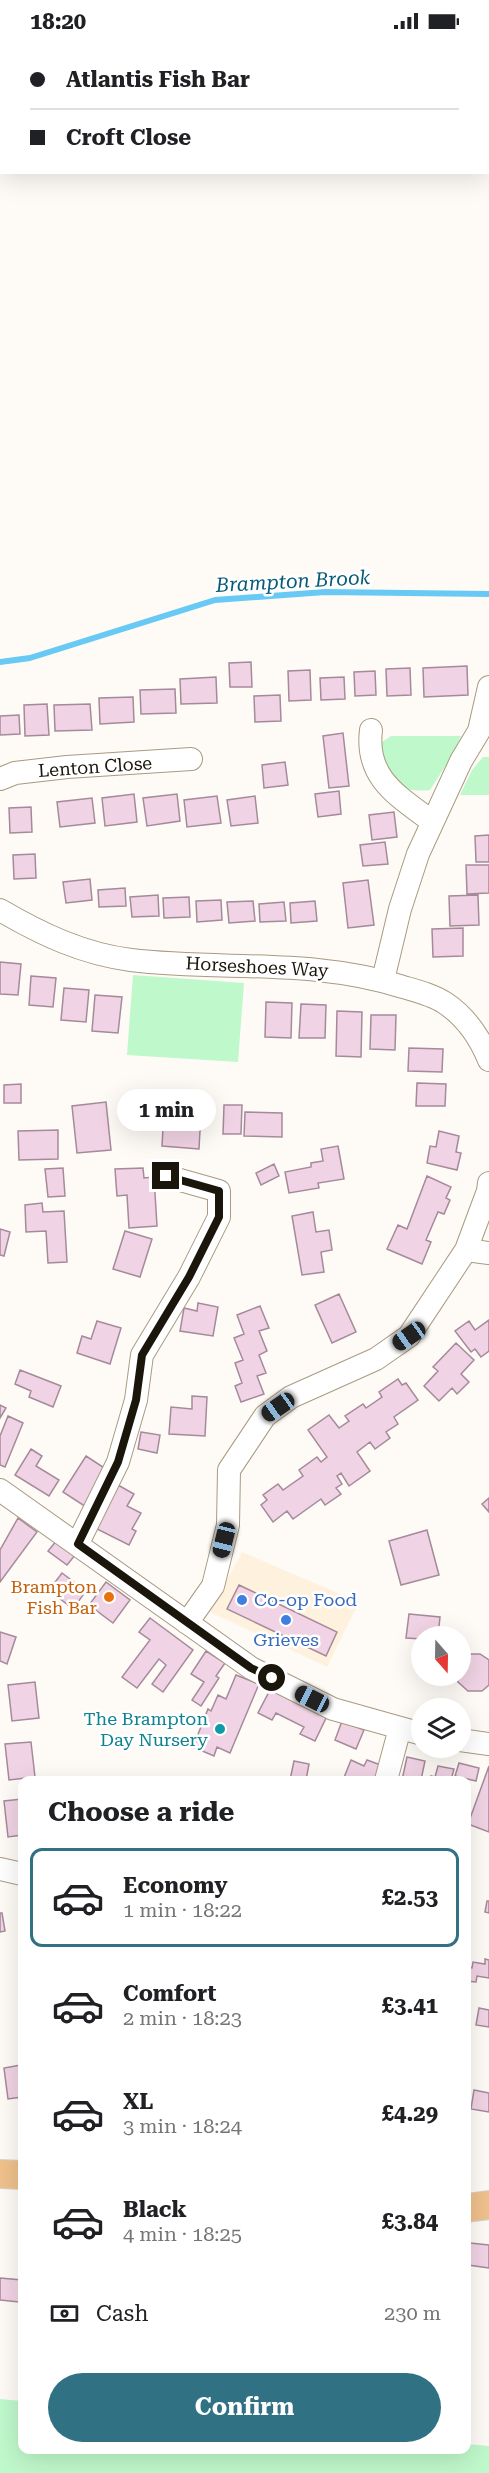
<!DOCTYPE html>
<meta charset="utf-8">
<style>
:root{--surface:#fff;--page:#f2f2f2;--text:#202124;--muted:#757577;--line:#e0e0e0;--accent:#307284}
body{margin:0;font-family:"Roboto Serif",serif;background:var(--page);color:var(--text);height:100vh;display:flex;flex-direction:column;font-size:22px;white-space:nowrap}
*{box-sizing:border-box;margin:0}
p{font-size:20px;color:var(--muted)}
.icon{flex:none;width:33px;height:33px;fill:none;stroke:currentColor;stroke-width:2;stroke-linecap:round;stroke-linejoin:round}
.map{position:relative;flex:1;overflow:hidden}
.drawer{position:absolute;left:18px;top:1734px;width:453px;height:678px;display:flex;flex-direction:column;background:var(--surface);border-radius:12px;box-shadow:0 6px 24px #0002}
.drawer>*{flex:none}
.top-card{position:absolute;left:0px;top:0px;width:489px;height:132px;box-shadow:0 6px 24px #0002;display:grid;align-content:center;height:132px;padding:0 30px;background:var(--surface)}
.needle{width:39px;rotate:160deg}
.controls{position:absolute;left:411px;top:1584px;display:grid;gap:12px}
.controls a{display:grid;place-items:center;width:60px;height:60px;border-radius:50%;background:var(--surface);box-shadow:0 6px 24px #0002;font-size:30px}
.end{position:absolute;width:27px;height:27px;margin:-14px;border:8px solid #1b160c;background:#fff;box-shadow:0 0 0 3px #fff}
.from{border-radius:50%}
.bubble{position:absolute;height:42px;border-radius:21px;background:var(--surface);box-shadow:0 6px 24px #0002;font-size:20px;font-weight:700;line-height:42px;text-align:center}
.car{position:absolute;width:18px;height:36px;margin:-18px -9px;border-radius:8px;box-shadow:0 0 4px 2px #0007;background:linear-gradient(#222 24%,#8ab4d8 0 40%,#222 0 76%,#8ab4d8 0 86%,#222 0)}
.top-card b{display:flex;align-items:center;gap:21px;height:57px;font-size:22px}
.top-card b+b{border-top:2px solid var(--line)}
.top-card i{width:15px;height:15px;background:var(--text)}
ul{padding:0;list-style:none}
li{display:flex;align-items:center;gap:18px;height:99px;margin:0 12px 9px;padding:0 18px;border:3px solid transparent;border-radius:12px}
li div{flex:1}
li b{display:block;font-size:22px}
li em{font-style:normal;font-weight:700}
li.selected{border-color:var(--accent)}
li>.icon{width:54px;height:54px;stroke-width:1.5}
h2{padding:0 30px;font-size:27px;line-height:72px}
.pay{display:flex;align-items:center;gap:15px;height:66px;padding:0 30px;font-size:22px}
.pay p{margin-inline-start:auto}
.action{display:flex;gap:12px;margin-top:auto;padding:12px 30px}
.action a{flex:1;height:69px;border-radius:36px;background:var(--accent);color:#fff;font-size:24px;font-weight:700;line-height:69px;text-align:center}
.status{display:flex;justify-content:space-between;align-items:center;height:42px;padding:0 30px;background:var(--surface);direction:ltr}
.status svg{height:16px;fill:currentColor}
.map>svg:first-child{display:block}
.built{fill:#fef2de}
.green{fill:#bff8cb}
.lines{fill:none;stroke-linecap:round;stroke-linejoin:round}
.stream{stroke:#68caf4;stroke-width:6}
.building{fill:#f0d3e4;stroke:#a58a9a;stroke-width:1.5}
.minor-casing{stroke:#a99a81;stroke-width:24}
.major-casing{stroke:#d6d5d3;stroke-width:30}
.minor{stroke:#fff;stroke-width:22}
.major{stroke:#efc18b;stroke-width:28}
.route{stroke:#1b160c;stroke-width:8}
.food-dot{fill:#e8710a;stroke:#fff;stroke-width:2}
.shop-dot{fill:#3f7fe0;stroke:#fff;stroke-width:2}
.culture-dot{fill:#0f9aa8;stroke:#fff;stroke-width:2}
.labels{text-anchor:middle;stroke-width:5;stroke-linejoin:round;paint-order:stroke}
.street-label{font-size:18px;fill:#1b160c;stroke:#fff}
.food-label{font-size:18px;fill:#c56008;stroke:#fff;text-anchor:end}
.shop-label{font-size:18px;fill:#366cbe;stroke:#fff;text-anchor:start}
.culture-label{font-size:18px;fill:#0d838f;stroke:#fff;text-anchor:end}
.water-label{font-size:20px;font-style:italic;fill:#085b77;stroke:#fff}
</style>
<div class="status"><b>18:20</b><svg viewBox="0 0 49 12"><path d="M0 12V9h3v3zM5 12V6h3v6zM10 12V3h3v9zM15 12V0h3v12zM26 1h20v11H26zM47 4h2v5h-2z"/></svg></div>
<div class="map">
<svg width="489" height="2431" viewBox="0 0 489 2431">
<rect width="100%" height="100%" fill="#fefbf6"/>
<!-- built -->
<path class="built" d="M242 1510 359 1560 327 1625 210 1570Z"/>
<!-- green -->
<path class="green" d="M391 694H461L452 714 430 748C391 752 391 733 377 703Z
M483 715H489V753H460L472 728Z
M133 933 244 941 238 1020 127 1013Z
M0 2357 22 2359V2408H466L467 2402 489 2404V2431H0Z"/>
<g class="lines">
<!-- stream -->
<path class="stream" d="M0 620 30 616 215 558 325 550 489 552"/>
</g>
<!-- building -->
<path class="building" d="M251 620 252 645H230L229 621Z
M467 624 468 653 424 655 423 626Z
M410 626 411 653 387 654 386 627Z
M310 628 311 658 289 659 288 629Z
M375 629 376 653 355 654 354 630Z
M216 635 217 661 181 662 180 637Z
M344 635 345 657 321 658 320 636Z
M175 647 176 671 141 672 140 648Z
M280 653 281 679 255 680 254 654Z
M133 655 134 680 100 682 99 656Z
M47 662 49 693 25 694 24 663Z
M90 662 92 688 55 689 54 663Z
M19 673 20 692 0 693V674Z
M343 691 349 744 329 746 323 694Z
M285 720 288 743 264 746 262 723Z
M339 749 341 772 318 775 315 752Z
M134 752 137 780 105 784 102 756Z
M177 752 180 779 147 784 143 756Z
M217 754 221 781 187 785 184 758Z
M255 754 258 781 231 784 227 758Z
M92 756 95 781 60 785 57 760Z
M31 765 32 790 10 791 9 766Z
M394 770 397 795 372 798 369 773Z
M489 793V820H476L475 794Z
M385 800 388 822 363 824 360 803Z
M35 812 36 836 14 837 13 813Z
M466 823H489V851L467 852Z
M90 837 92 858 66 861 63 840Z
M368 838 374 883 348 886 343 841Z
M125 846 126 864 99 865 98 848Z
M158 853 159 874 132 875 130 855Z
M478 853 479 883 450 884 449 854Z
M189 855 190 875 164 876 163 856Z
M221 858 222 878 197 880 196 859Z
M253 859 255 879 229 881 227 860Z
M315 859 317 879 291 881 290 861Z
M284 860 286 879 260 880 259 862Z
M463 886V914L433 915 432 887Z
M0 920 21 922 18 953 0 952Z
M31 934 56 936 53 965 29 963Z
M64 946 89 948 86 980 61 978Z
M95 953 122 955 118 991 92 989Z
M266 960 292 961 291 996 265 995Z
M301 962 326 963 325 996H299Z
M337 969 362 970 361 1015 336 1014Z
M371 973H396L395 1008 370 1007Z
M409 1006 443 1007 442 1030 408 1029Z
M417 1041 446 1042 445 1064H416Z
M21 1042V1061H4V1043Z
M106 1060 111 1108 77 1111 72 1064Z
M224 1063H242L241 1092H223Z
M164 1068 201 1070 199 1107 162 1104Z
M245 1070 282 1071V1095L244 1094Z
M58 1088V1117L19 1118 18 1089Z
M439 1089 459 1094 456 1110 461 1111 457 1128 427 1121 430 1104 436 1105Z
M338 1104 344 1137 318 1141 319 1146 289 1151 285 1130 311 1125V1121L323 1119 321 1107Z
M274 1122 279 1134 261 1143 256 1131Z
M63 1126 65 1154 48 1155 45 1127Z
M143 1126 144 1136 154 1135 157 1184 129 1186 127 1153 117 1154 115 1127Z
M427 1134 451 1145 446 1156 450 1158 444 1172 438 1170 426 1198 431 1200 422 1222 387 1207 398 1183 407 1187Z
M42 1161 43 1170 64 1169 67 1220 48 1221 46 1189 26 1190 25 1163Z
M313 1170 316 1190 329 1188 332 1208 321 1210 324 1230 302 1233 292 1174Z
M0 1187 10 1190 4 1214 0 1213Z
M125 1189 152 1197 140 1235 113 1227Z
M339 1252 356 1290 332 1301 315 1263Z
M198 1261 218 1265 213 1294 180 1289 184 1266 197 1269Z
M260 1264 269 1286 259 1289 267 1309 259 1313 266 1331 257 1334 264 1352 241 1360 235 1344 242 1341 235 1321 243 1318 234 1296 244 1292 237 1273Z
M489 1278V1309L481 1315 475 1307 471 1310 455 1289 469 1279 475 1288Z
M97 1279 121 1286 110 1322 77 1311 82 1294 91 1297Z
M456 1301 474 1318 461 1332 469 1340 457 1352 452 1346 439 1359 424 1344 438 1329 433 1325Z
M20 1328 61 1344 53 1365 29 1355 31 1349 15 1342Z
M398 1337 402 1343 406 1341 418 1358 394 1375 398 1382 386 1390 390 1396 375 1407 370 1400 357 1410 370 1429 349 1444 341 1431 337 1434 342 1442 336 1446 341 1452 325 1463 321 1457 293 1477 287 1469 273 1480 261 1463 267 1458 263 1453 278 1442 283 1448 303 1434 299 1428 317 1415 321 1420 327 1415 308 1388 329 1373 339 1386 349 1379 345 1374 363 1362 366 1366 382 1355 379 1350Z
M192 1354 207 1355 205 1394 169 1392 171 1365 192 1367Z
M0 1363 6 1366 0 1376Z
M8 1374 23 1381 5 1425 0 1423V1394Z
M141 1390 160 1393 157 1411 138 1407Z
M31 1407 42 1414 36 1424 59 1438 49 1454 15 1433Z
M86 1414 109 1429 86 1465 63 1450Z
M118 1443 134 1452 127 1464 141 1471 132 1487 136 1489 129 1503 95 1486Z
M489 1456V1470L482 1462Z
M18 1476 37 1490 0 1540V1508Z
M427 1488 439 1533 401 1543 389 1499Z
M57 1498 76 1512 67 1523 48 1509Z
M62 1531 86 1549 73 1567 49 1548Z
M106 1540 130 1558 113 1581 89 1563Z
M239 1543 337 1590 326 1614 227 1567Z
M409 1572 440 1575 438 1594H422V1597L406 1596Z
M150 1576 193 1608 163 1650 152 1642 166 1623 159 1617 137 1646 122 1635 150 1598 139 1590Z
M0 1590 16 1595 7 1622 0 1619Z
M206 1609 225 1621 216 1634 219 1636 201 1664 192 1658 204 1640 191 1632Z
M468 1612H480L489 1618V1643L482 1649H468L458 1640 456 1634H460V1618Z
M236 1633 259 1642 230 1711 217 1705 214 1714 193 1705 208 1667 211 1669 218 1653 226 1657Z
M35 1640 39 1676 12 1679 8 1643Z
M271 1646 327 1674 315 1699 300 1692 304 1685 276 1671 272 1678 258 1671Z
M342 1679 364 1688 356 1707 335 1698Z
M31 1700 35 1735 9 1738 5 1702Z
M407 1715 425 1719 421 1738H402Z
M351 1718 364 1724 367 1718 386 1725 381 1738H343Z
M294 1719 309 1722 306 1738H290Z
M459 1721 479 1726 476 1739 455 1734Z
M438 1724 454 1727 451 1738H431V1734L435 1735Z
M489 1724V1790L468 1782Z
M22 1757V1793L8 1795 4 1759Z
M487 1859H489V1871L485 1870Z
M0 1871H2L5 1889 0 1890Z
M485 1917 489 1918V1936L477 1934 476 1940 466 1939V1925L472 1926 473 1920 485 1922Z
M479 1966 489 1968V1985L476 1983Z
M21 2023 22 2055 8 2057 4 2026Z
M474 2048 489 2051V2070L471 2067Z
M470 2201 489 2203V2226L468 2223Z
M0 2236 22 2238 19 2260 0 2258Z"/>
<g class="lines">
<defs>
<path id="minor" d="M371 688C365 736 398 754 431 779
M0 737 15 731 67 725 191 717
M0 868C41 892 83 912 131 918 222 929 314 916 403 945 417 949 433 953 445 961 466 975 480 996 489 1018
M383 938 400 867 418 812 461 719 479 689 489 645
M466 1208 489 1211
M0 1448 251 1626 333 1667 422 1692
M78 1501 118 1420 136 1358 142 1313 189 1235 219 1175V1149L166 1134
M187 1581 213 1544 228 1483 229 1428 265 1374 291 1355 376 1317 409 1294 466 1208 488 1149 489 1141
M460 1698 489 1702
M386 1738 400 1686
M0 1827 22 1832"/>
<path id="major" d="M0 2132 22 2133
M466 2166 489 2163"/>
</defs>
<!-- minor casing -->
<use href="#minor" class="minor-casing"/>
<!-- major casing -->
<use href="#major" class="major-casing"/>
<!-- minor -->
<use href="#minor" class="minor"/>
<!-- major -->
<use href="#major" class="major"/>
</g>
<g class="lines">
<!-- route -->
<path class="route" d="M166 1134 219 1149V1175L189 1235 142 1313 136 1358 118 1420 78 1502 251 1626 272 1636"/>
</g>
<!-- markers -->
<circle class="food-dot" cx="109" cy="1555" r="6"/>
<g class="shop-dot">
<circle cx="242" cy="1558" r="6"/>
<circle cx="286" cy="1578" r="6"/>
</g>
<circle class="culture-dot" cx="220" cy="1687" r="6"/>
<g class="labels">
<!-- street labels -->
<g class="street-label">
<text transform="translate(95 725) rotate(-4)" y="6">Lenton Close</text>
<text transform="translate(257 925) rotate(3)" y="6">Horseshoes Way</text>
</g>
<!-- food labels -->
<g class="food-label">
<text x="97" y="1551">Brampton<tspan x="97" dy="21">Fish Bar</tspan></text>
</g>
<!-- shop labels -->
<g class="shop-label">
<text x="254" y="1564">Co-op Food</text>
<text x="286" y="1604" text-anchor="middle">Grieves</text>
</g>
<!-- culture labels -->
<g class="culture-label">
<text x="208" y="1683">The Brampton<tspan x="208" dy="21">Day Nursery</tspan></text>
</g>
<!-- water labels -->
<g class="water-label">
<text transform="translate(293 539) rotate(-3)" y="7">Brampton Brook</text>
</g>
</g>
</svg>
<div class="controls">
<a><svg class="needle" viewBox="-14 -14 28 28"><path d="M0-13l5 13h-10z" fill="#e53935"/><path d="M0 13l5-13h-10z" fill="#757577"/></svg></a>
<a><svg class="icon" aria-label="layers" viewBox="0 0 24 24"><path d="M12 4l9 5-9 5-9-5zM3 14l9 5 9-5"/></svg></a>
</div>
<i class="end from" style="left:272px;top:1636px"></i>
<i class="end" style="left:166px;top:1134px"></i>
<div class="bubble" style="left:117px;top:1047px;width:99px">1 min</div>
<i class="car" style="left:409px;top:1294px;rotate:235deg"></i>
<i class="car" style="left:278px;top:1365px;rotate:235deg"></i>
<i class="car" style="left:224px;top:1498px;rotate:194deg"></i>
<i class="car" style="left:312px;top:1657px;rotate:297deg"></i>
<div class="top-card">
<b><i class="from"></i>Atlantis Fish Bar</b>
<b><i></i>Croft Close</b>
</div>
<section class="drawer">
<h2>Choose a ride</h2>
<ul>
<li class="selected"><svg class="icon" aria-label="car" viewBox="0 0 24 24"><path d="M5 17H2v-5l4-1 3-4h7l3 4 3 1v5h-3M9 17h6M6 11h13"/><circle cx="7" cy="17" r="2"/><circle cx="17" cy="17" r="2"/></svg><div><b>Economy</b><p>1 min · 18:22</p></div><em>£2.53</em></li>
<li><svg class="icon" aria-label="car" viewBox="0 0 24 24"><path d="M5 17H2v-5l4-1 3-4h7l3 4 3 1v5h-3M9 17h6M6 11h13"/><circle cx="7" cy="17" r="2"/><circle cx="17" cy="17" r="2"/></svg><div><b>Comfort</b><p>2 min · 18:23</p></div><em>£3.41</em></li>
<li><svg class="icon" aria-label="car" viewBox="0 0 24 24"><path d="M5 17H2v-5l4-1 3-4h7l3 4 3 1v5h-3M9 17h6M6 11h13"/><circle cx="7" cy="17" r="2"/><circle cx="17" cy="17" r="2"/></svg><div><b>XL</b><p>3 min · 18:24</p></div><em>£4.29</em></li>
<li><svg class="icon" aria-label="car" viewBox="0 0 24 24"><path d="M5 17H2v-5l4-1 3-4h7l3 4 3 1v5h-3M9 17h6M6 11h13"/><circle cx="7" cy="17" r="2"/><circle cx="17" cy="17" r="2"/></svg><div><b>Black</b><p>4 min · 18:25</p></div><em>£3.84</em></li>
</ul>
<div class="pay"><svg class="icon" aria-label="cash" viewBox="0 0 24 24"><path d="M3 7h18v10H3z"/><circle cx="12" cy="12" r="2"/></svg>Cash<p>230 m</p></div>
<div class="action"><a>Confirm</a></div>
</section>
</div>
